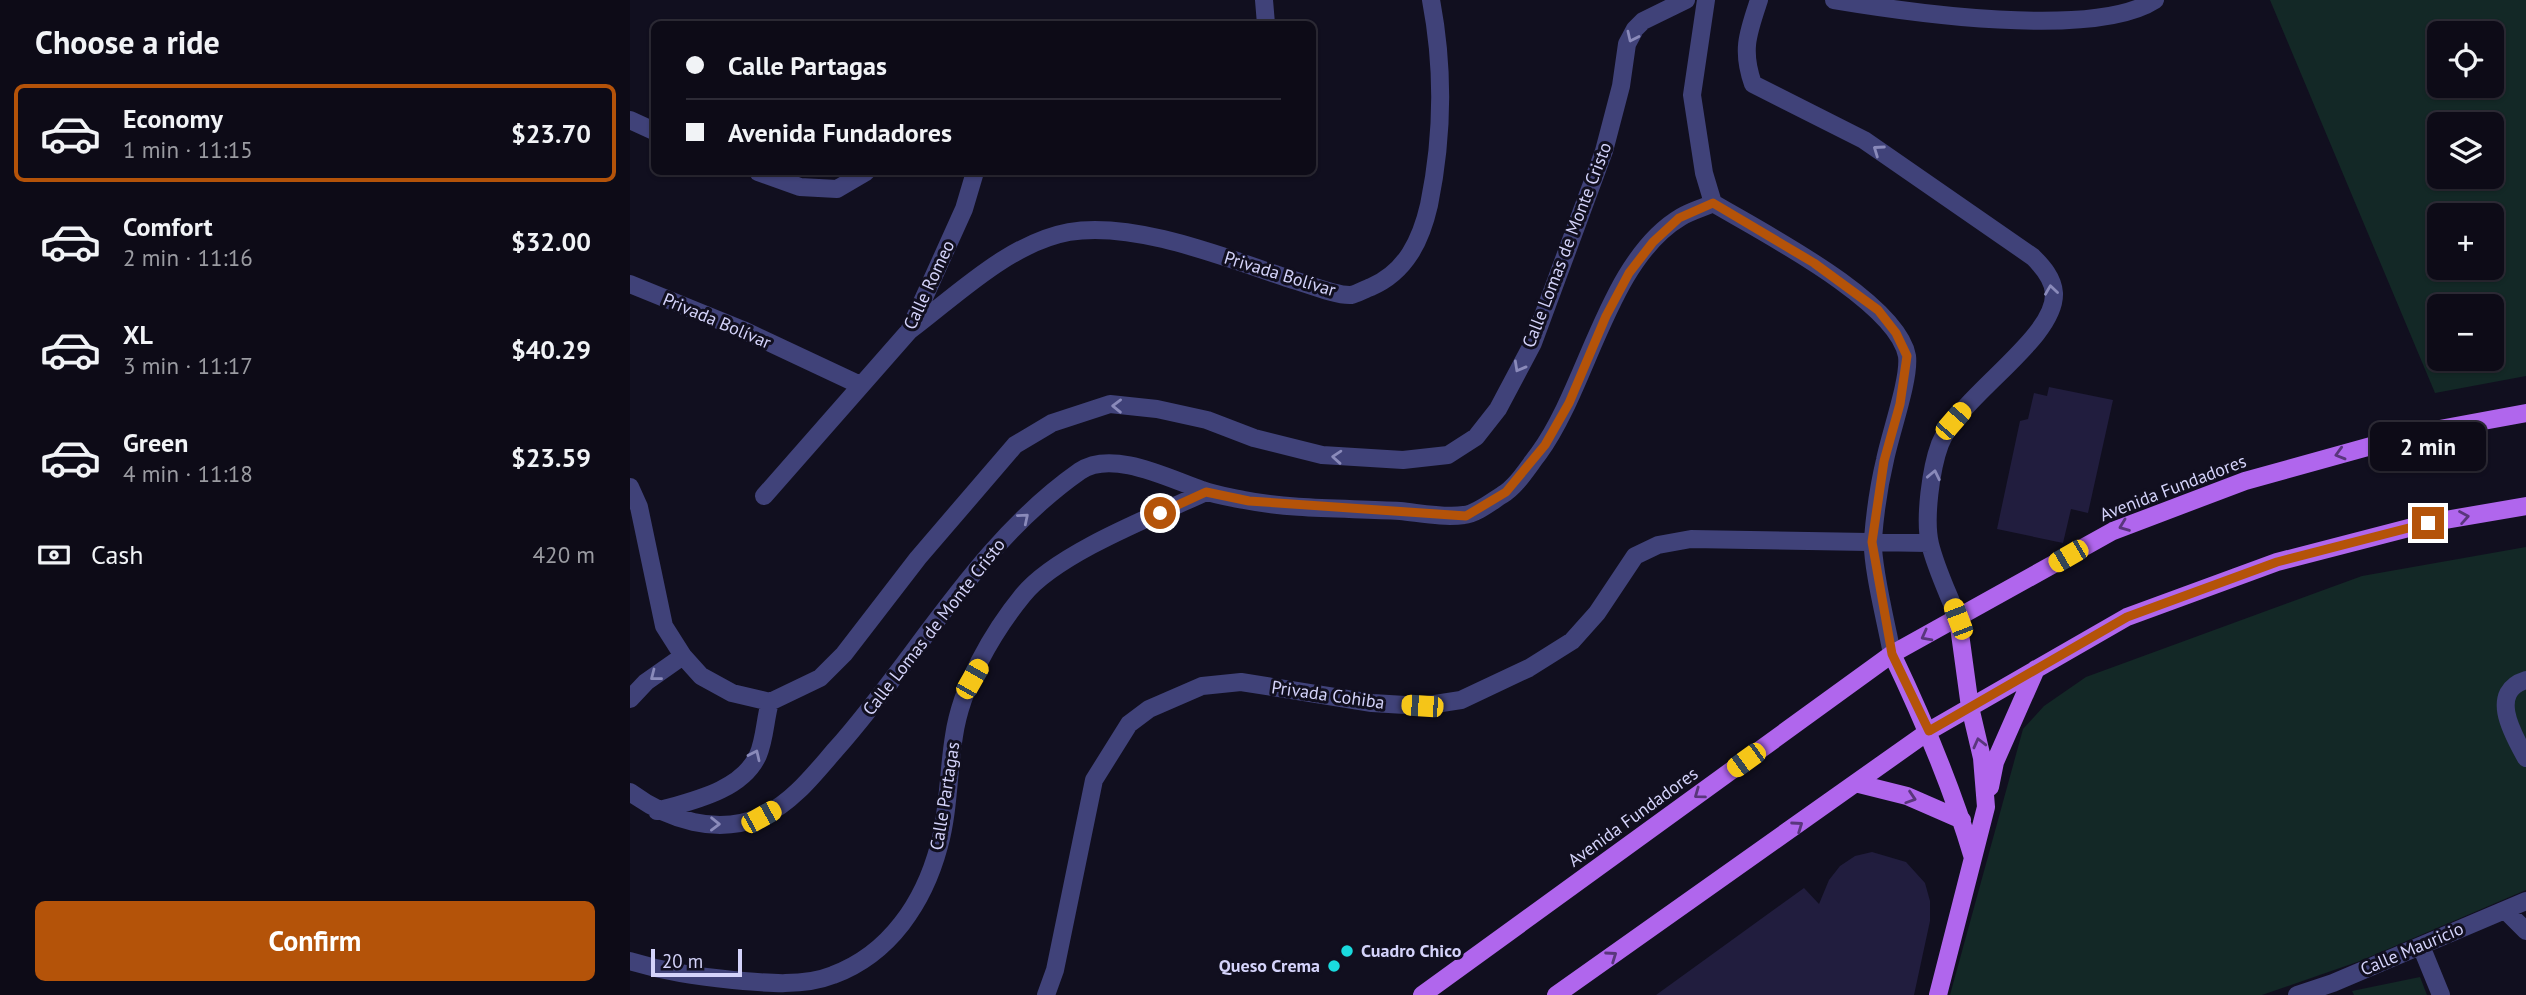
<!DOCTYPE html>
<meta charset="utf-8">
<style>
:root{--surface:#0d0b17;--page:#161420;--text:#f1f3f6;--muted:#9a9ba1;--line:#2d2b36;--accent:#b45309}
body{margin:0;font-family:"PT Sans",sans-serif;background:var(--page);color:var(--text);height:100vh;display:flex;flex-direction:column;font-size:26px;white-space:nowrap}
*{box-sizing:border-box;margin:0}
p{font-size:23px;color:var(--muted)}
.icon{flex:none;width:38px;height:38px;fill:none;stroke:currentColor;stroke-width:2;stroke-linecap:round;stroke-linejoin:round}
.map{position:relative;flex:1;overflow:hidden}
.side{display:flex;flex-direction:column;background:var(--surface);width:630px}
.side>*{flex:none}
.hud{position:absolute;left:21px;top:21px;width:665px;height:154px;border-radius:10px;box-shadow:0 2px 5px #0004,0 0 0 2px var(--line);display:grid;align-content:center;height:154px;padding:0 35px;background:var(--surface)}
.buttons{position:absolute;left:1797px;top:21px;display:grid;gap:14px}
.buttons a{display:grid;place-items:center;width:77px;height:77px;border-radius:10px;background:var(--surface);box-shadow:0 2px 5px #0004,0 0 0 2px var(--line);font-size:35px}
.scale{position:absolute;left:21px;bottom:18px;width:91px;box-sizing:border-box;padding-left:7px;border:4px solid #d4d3fa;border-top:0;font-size:19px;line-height:24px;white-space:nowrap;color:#d4d3fa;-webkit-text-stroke:5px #110f1f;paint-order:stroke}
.end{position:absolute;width:32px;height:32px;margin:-16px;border:9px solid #b45309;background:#fff;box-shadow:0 0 0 4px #fff}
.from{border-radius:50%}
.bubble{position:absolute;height:49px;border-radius:10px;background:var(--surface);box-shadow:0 2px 5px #0004,0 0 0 2px var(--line);font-size:23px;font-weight:600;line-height:49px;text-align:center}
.car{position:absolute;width:21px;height:42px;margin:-21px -10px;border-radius:9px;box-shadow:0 0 5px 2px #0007;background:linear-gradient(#f5c518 24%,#345 0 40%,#f5c518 0 76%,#345 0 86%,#f5c518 0)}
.hud b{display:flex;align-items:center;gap:24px;height:66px;font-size:26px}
.hud b+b{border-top:2px solid var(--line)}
.hud i{width:18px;height:18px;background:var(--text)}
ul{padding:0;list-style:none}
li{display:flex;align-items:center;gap:21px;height:98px;margin:0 14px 10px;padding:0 21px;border:4px solid transparent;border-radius:10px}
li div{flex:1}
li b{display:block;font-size:26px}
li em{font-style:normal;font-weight:600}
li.on{border-color:var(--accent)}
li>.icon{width:63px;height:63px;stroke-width:1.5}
h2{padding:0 35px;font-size:32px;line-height:84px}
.pay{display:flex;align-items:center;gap:18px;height:77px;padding:0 35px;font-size:26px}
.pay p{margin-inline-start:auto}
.cta{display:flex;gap:14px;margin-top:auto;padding:14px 35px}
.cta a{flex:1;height:80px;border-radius:10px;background:var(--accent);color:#fff;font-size:28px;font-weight:600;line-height:80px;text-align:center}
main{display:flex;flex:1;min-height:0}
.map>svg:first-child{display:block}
.green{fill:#132826;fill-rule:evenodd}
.building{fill:#211d3e}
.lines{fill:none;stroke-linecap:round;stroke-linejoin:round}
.minor{stroke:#404279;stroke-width:18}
.major{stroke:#b066ed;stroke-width:18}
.oneway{stroke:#8a8aba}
.oneway2{stroke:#59367c}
.route{stroke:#b45309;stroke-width:9}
.poi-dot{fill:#1adade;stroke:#110f1f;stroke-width:2.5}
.labels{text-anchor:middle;stroke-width:6;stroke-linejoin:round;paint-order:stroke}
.street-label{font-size:18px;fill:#d4d3fa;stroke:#110f1f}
.poi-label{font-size:18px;font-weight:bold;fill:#d4d3fa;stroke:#110f1f;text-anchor:start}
</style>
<main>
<section class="side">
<h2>Choose a ride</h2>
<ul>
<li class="on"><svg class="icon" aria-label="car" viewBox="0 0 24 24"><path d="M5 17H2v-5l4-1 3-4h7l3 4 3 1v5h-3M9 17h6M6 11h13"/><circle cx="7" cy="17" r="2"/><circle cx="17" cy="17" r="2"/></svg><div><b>Economy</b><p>1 min · 11:15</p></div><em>$23.70</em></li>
<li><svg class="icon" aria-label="car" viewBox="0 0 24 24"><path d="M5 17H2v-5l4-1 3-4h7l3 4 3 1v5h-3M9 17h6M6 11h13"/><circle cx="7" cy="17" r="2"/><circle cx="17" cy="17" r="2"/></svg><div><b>Comfort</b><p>2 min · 11:16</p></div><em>$32.00</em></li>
<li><svg class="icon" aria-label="car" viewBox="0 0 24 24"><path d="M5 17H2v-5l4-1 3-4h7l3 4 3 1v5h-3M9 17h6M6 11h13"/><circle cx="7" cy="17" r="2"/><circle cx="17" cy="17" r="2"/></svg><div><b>XL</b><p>3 min · 11:17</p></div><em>$40.29</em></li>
<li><svg class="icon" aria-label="car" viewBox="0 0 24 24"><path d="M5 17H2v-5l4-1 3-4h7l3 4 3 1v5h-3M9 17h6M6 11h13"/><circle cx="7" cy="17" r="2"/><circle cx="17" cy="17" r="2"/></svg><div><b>Green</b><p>4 min · 11:18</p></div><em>$23.59</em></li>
</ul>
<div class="pay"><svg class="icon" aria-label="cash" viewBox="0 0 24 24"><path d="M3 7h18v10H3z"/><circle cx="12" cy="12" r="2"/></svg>Cash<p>420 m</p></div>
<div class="cta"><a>Confirm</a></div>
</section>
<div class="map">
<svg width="1896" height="995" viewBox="0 0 1896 995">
<rect width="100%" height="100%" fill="#110f1f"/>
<!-- green -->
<path class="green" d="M1640 0H1896V376L1805 393ZM1810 33H1862V86H1810ZM1810 124H1862V177H1810ZM1810 215H1862V268H1810ZM1810 306H1862V359H1810Z
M1896 547V890L1730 961 1632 995H1320L1393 729 1414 706 1456 677 1732 576Z
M1790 977 1797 995H1724L1722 991Z"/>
<!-- building -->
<path class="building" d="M1419 387 1483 400 1458 513 1441 509 1433 543 1367 529 1390 421 1398 419 1404 393 1417 396Z
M1242 852 1276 862 1295 883 1300 901V921L1284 995H1026L1174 888 1189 904 1199 880 1210 866 1225 856Z"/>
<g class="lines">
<!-- minor -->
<path class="minor" d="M634 0 636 24
M1076 0 1062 95 1074 173 1083 203
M1129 0C1118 33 1111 50 1123 84L1234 140 1403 257C1412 266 1423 278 1424 293 1426 339 1330 395 1310 444 1301 468 1294 519 1300 544 1306 569 1319 595 1328 619
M1204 0C1276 12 1464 40 1525 0
M0 120 24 131
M128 172 170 187 207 189 236 172
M0 284 113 330 230 385
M279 331C326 296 379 243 439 232 506 221 596 258 660 279 675 283 706 296 721 295 727 294 735 289 741 287 776 272 791 240 799 205 813 137 814 68 801 0
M0 487 9 507 34 626 53 656 71 676 102 693 140 702 190 678 214 654 288 558 385 445 422 423 480 404 527 409 577 420 624 438 692 455 773 460 818 455 846 437 868 409 903 343 974 151 991 86 997 44 1005 29 1013 21 1056 0
M134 496 279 331 334 209 345 172
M1896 680C1857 692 1884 736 1896 758
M0 699 16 682 53 656
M0 792C38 820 87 836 133 816 163 802 185 773 206 749 288 657 347 543 450 471 482 449 540 479 572 490 585 495 600 497 614 500 664 510 719 508 770 511 790 513 814 518 834 515 846 514 861 502 872 495 887 486 898 467 909 453 958 386 978 260 1051 217 1061 211 1073 208 1083 203 1130 231 1267 301 1277 356 1280 379 1260 434 1255 460 1249 485 1245 513 1243 539 1241 564 1257 626 1262 654
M27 811C61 801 112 791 128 755 135 739 135 719 140 702
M1875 910 1896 931
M1791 946 1811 995
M0 961C36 972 65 976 103 980 135 983 173 987 203 975 260 954 294 902 309 846 319 810 318 772 324 736 331 687 362 633 393 595 427 553 526 515 576 492
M416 995 425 970 464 780 499 724 519 709 572 686 611 682 742 703 792 706 831 700 899 668 942 641 967 613 1005 556 1028 545 1061 539 1299 543
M1667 995 1703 983 1896 901"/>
<!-- major -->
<path class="major" d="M1262 654C1294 721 1322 787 1343 858
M1229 784 1277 796 1332 820
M1360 787 1365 762 1406 669
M792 995 1262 654 1483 531 1615 481 1788 433 1896 413
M926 995 1299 731 1497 617 1647 562 1798 523 1896 506
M1308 995 1356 807 1352 758 1340 707 1328 619"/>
</g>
<!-- one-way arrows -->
<defs><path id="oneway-chevron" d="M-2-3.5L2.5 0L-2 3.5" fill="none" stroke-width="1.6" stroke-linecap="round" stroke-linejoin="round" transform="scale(1.75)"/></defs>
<g class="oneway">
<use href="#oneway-chevron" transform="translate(1002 37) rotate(115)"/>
<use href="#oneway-chevron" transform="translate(1248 150) rotate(-145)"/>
<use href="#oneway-chevron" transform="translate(1421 290) rotate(-98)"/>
<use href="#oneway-chevron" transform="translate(889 367) rotate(119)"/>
<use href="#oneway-chevron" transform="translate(487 406) rotate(-179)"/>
<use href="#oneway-chevron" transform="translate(707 457) rotate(-176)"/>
<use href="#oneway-chevron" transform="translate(1304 475) rotate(-78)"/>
<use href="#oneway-chevron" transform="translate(394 518) rotate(-40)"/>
<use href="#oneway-chevron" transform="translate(25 676) rotate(142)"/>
<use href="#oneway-chevron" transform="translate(125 755) rotate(-65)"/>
<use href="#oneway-chevron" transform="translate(85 824) rotate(1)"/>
</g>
<g class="oneway2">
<use href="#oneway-chevron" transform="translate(1710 454) rotate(164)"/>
<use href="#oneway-chevron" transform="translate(1834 517) rotate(-10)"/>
<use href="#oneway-chevron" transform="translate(1494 526) rotate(159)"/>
<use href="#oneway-chevron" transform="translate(1296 636) rotate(152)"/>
<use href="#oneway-chevron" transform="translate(1349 743) rotate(-104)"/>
<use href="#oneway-chevron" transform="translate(1069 794) rotate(144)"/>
<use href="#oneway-chevron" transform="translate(1281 798) rotate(18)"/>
<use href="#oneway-chevron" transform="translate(1168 826) rotate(-35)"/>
<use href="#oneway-chevron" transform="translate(982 956) rotate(-35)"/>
</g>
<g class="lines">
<!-- route -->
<path class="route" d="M530 513 576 492 619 501 836 516 876 492 915 445 939 403 976 316 999 273 1023 242 1049 218 1083 203 1184 263 1248 310 1266 333 1277 356 1270 404 1254 461 1242 542 1262 654 1299 731 1497 617 1647 562 1798 523"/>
</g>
<!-- markers -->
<g class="poi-dot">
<circle cx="717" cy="951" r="7"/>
<circle cx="704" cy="966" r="7"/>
</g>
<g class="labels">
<!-- street labels -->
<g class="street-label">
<text transform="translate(937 245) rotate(-69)" y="6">Calle Lomas de Monte Cristo</text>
<text transform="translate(650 274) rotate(17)" y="6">Privada Bolívar</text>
<text transform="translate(299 285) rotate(-65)" y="6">Calle Romeo</text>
<text transform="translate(87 321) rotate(23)" y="6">Privada Bolívar</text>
<text transform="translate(1543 488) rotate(-21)" y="6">Avenida Fundadores</text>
<text transform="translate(304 627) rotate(-52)" y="6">Calle Lomas de Monte Cristo</text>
<text transform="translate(698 695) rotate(8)" y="6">Privada Cohiba</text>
<text transform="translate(315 796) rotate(-81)" y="6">Calle Partagas</text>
<text transform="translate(1003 817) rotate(-36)" y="6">Avenida Fundadores</text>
<text transform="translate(1782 949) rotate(-23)" y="6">Calle Mauricio</text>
</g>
<!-- poi labels -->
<g class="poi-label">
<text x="731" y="957">Cuadro Chico</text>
<text x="690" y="972" text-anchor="end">Queso Crema</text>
</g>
</g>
</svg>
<div class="buttons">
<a><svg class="icon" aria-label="locate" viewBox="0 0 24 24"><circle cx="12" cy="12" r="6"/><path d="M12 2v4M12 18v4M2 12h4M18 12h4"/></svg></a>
<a><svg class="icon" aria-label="layers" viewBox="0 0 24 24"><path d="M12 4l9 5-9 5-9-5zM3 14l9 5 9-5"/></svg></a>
<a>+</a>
<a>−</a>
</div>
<div class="scale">20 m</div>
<i class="end from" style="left:530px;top:513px"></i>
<i class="end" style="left:1798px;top:523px"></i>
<div class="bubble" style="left:1740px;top:422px;width:116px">2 min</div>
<i class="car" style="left:1323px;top:421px;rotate:41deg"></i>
<i class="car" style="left:1438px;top:556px;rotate:240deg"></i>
<i class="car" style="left:1328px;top:619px;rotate:339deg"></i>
<i class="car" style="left:342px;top:679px;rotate:30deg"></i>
<i class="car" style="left:792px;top:706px;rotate:274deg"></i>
<i class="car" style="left:1116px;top:760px;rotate:234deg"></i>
<i class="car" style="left:131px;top:817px;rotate:61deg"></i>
<div class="hud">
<b><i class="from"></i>Calle Partagas</b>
<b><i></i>Avenida Fundadores</b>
</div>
</div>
</main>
